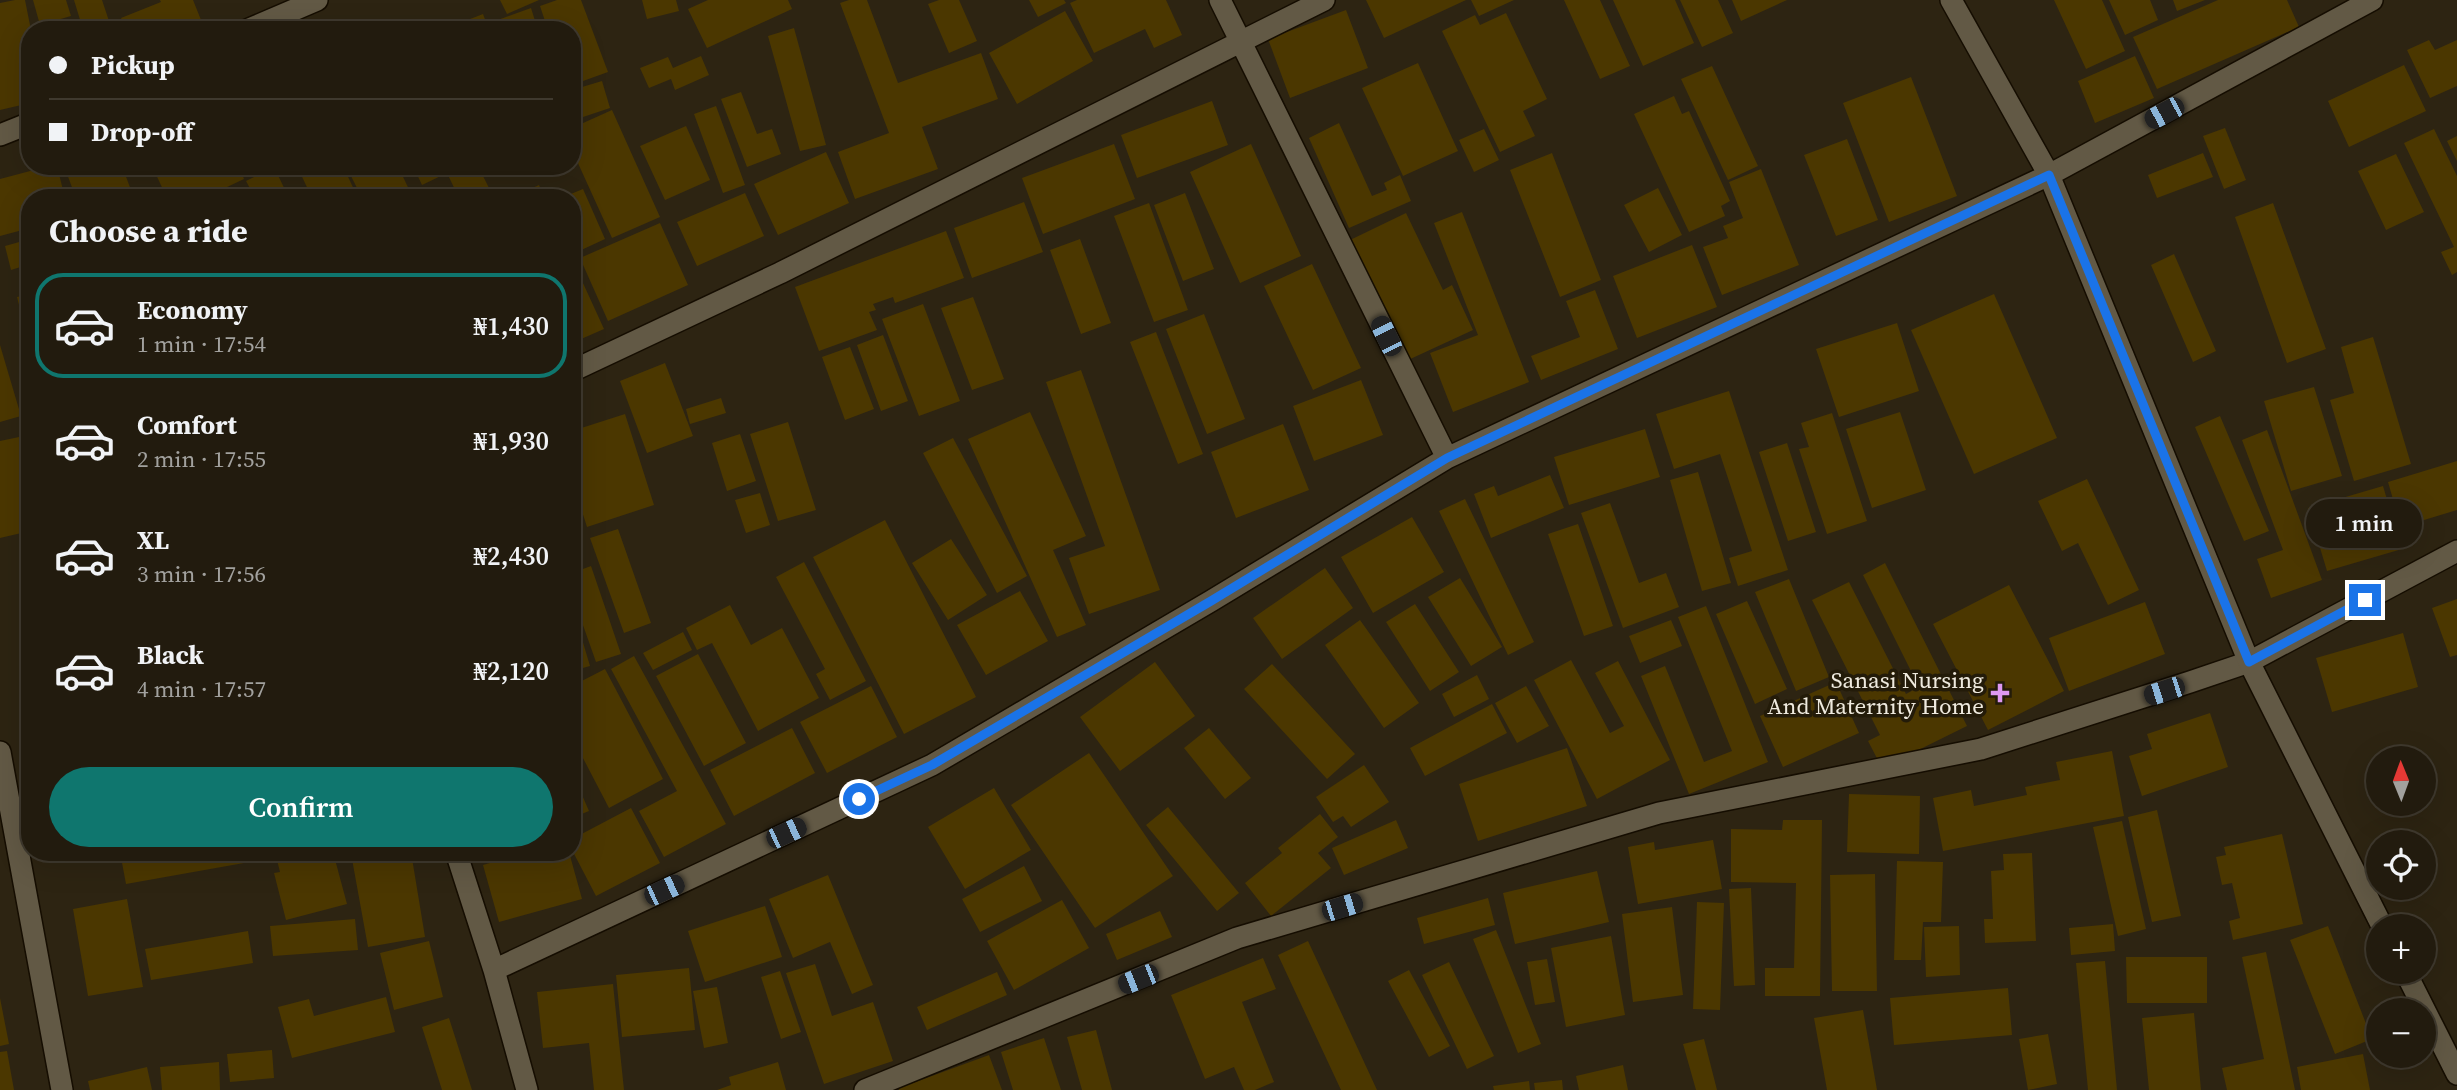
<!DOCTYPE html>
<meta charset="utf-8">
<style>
:root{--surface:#221b0e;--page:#2a2417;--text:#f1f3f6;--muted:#a2a19e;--line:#3f392e;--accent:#0f766e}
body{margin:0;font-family:"Source Serif 4",serif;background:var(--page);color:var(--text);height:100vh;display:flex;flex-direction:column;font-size:26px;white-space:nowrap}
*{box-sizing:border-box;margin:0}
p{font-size:23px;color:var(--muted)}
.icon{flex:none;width:38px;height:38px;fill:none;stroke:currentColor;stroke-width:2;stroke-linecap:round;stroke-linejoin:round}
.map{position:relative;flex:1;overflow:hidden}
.panel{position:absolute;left:21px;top:189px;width:560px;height:672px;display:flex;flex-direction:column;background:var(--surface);border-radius:28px;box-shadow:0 7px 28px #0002,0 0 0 2px var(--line)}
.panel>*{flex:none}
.hud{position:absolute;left:21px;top:21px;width:560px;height:154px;border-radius:28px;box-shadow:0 7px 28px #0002,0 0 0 2px var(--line);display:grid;align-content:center;height:154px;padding:0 28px;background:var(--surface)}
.needle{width:46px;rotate:359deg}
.buttons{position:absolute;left:2366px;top:746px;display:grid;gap:14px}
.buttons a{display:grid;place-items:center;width:70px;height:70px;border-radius:50%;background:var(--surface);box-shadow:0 7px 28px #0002,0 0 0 2px var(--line);font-size:35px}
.end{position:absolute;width:32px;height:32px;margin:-16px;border:9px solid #1a73e8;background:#fff;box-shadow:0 0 0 4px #fff}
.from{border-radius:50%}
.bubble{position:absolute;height:49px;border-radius:24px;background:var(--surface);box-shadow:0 7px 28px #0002,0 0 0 2px var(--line);font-size:23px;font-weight:600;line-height:49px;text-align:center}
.car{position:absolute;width:21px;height:42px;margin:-21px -10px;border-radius:9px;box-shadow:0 0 5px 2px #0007;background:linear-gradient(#222 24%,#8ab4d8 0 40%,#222 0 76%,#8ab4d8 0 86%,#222 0)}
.hud b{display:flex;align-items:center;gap:24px;height:66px;font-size:26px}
.hud b+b{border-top:2px solid var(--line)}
.hud i{width:18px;height:18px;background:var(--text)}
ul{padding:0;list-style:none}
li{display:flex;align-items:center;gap:21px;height:105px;margin:0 14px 10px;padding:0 14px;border:4px solid transparent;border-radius:28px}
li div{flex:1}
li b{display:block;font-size:26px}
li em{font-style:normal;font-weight:600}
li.current{border-color:var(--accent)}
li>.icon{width:63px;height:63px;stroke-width:1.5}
h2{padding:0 28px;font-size:32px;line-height:84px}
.button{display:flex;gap:14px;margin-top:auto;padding:14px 28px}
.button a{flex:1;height:80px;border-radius:42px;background:var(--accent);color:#fff;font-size:28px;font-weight:600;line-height:80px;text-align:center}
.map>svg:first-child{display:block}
.building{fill:#4b3700}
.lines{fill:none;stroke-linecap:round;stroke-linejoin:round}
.street-casing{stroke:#150d01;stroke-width:24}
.secondary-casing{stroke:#150d01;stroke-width:24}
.street{stroke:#625945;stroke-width:21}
.secondary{stroke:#625945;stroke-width:21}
.route{stroke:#1a73e8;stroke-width:9}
.poi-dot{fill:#de98f2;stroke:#231b09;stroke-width:2.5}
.labels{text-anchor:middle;stroke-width:7;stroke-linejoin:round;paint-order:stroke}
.poi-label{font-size:23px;fill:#efeade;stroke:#231b09;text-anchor:end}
</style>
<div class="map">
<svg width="2457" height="1090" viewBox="0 0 2457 1090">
<rect width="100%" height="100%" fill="#2d2412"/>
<!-- building -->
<path class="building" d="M15 0H25L31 30 30 103 0 110V3Z
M33 0H66L71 16 40 25Z
M74 0H102L112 30H63L81 23Z
M160 0H193L205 30H126L121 18 161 2Z
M500 0H539L507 14Z
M557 0H581L608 72 572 85V30H548L540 6Z
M642 0H676L679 11 647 19Z
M708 0H788L792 9 707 48 688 9Z
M849 0H867L898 83 981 53 998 99 922 127 938 169 855 199 838 152 889 133 840 3Z
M939 0H959L977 41 949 53 928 4Z
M1029 0H1064L1066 3 1038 17Z
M1077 0H1166L1182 35 1154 48 1145 29 1094 53 1070 3Z
M1366 0H1466L1384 38Z
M1471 0H1514L1479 16Z
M1564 0H1600L1630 66 1600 79Z
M1613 0H1675L1694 43 1643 66Z
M1680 0H1718L1733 33 1702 47Z
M1732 0H1787L1741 21Z
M2054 0H2102L2125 51 2086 69Z
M2109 0H2150L2158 20 2125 35Z
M2173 0H2205L2177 11Z
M2218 0H2287L2299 27 2157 89 2133 37Z
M531 8 538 30H498L495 21Z
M1346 10 1368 68 1290 98 1268 39Z
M1065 11 1093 61 1017 104 989 53Z
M1506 13 1547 99 1523 111 1535 136 1500 152 1442 31 1475 15 1480 25Z
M483 14 489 30H448L447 28Z
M794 28 826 145 800 151 768 36Z
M2429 40 2435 50 2457 40V86L2430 98 2407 50Z
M701 56 709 75 675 90 671 79 649 88 640 68 668 57 673 68Z
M2135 56 2154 98 2095 123 2078 81Z
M1418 63 1458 151 1403 176 1362 88Z
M2404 65 2426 111 2349 147 2328 101Z
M1712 66 1758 166 1728 180 1681 79Z
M1911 77 1957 196 1889 222 1843 103Z
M602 81 610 108 574 120 572 90Z
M741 92 757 134 772 129 781 154 747 167 721 99Z
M1674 96 1682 114 1689 111 1730 201 1721 206 1725 216 1689 232 1634 114Z
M1212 101 1228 145 1137 178 1121 135Z
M716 106 745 185 723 193 694 114Z
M612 110 660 217 612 238 572 150V128Z
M1339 123 1372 196 1387 190 1384 183 1400 175 1411 201 1349 228 1309 138Z
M686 126 710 180 665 200 640 146Z
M2225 128 2246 180 2224 189 2203 136Z
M1484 129 1499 160 1474 172 1459 140Z
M2434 129 2457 176V272L2452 275 2441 252 2454 247 2404 143Z
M2457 136V161L2447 141Z
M1847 139 1878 220 1836 236 1804 155Z
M1114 144 1135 199 1043 234 1022 178Z
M1251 144 1301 256 1240 283 1190 172Z
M826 152 849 203 778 235 754 184Z
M1552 153 1601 280 1560 297 1510 170Z
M2203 153 2213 177 2157 198 2148 175Z
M2396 154 2424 212 2386 230 2358 171Z
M49 166H57L65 198H30V228L0 236V179Z
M89 166H122L134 198H76L67 174Z
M152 166H239L244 179 204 198H167Z
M297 166H343L358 198H312Z
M346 166H398L413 198H362Z
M413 166H478L489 188 468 198H459L447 173 422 185Z
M274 167 289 198H255L246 181Z
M1761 169 1799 265 1722 295 1703 247 1728 238 1723 226 1743 218 1729 182Z
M539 185 544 198H510Z
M1658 188 1682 235 1649 252 1624 205Z
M583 189 605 239 577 252 572 241V198H561Z
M745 193 764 236 697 266 677 222Z
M1185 193 1214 269 1183 281 1154 205Z
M1024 202 1043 252 972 278 954 228Z
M1149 203 1188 310 1154 322 1114 216Z
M2273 203 2326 349 2287 363 2235 217Z
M1462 212 1529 382 1453 412 1430 353 1478 335 1434 223Z
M1406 213 1443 290 1452 285 1473 330 1406 361 1348 241Z
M660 223 688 285 608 321 580 258Z
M946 231 964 278 895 303 893 297 873 304 876 310 869 312 877 330 819 351 795 287Z
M30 239V264L11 270 5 246Z
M1080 239 1111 323 1081 334 1050 250Z
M1692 245 1717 307 1637 338 1613 276Z
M2174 254 2216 351 2193 362 2151 265Z
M572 259 604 329 572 343Z
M1312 264 1361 368 1313 390 1264 286Z
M1595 290 1618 349 1541 380 1531 356 1580 337 1566 301Z
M30 294V328L25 329 17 297Z
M1994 294 2057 438 1974 474 1911 330Z
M973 297 1004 379 972 390 941 308Z
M923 304 960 401 919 416 882 319Z
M1204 314 1245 419 1207 434 1166 329Z
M1897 323 1919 391 1839 417 1816 349Z
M1156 332 1203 454 1178 464 1130 342Z
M883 335 908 401 881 411 857 345Z
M2373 337 2411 464 2354 481 2330 400 2354 393 2341 347Z
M0 345 21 416 0 422Z
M850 347 874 409 845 420 822 357Z
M665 363 693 436 647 453 620 381Z
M1081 370 1160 590 1089 614 1069 558 1105 546 1046 382Z
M1361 380 1383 435 1314 461 1293 406Z
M2314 387 2342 476 2291 491 2264 401Z
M30 388V418H29L22 390Z
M1729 391 1788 570 1738 586 1729 558 1752 551 1720 454 1674 469 1656 414Z
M721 398 726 413 690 424 686 409Z
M1030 412 1086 536 1053 550 1086 625 1057 637 968 439Z
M1900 412 1926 490 1872 508 1846 429Z
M1832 413 1867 521 1827 534 1799 449 1809 447 1801 423Z
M625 414 654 505 587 527 572 480V431Z
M2220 416 2269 531 2244 541 2195 427Z
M788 422 816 510 778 521 750 434Z
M1283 424 1309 490 1236 518 1211 452Z
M1645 429 1660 477 1569 505 1554 457Z
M2267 430 2322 580 2271 598 2257 559 2283 550 2242 440Z
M740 434 756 481 727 491 712 443Z
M19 437 30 484V531L0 538V441Z
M953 438 1027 576 997 593 923 453Z
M1787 443 1816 532 1788 541 1759 452Z
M2457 461V510L2401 527 2388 482Z
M1698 472 1731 583 1702 591 1670 480Z
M1550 475 1564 508 1491 538 1474 494 1494 486 1498 496Z
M2087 479 2139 590 2108 605 2078 543 2062 551 2038 501Z
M2383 486 2402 549 2327 571 2308 508Z
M760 493 770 525 746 533 735 500Z
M1465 499 1534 642 1508 655 1439 511Z
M1610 503 1639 583 1666 573 1679 607 1623 628 1581 513Z
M1412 517 1444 572 1373 613 1341 557Z
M885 520 976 697 904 734 813 557Z
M1578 524 1613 626 1584 636 1548 534Z
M618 529 651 623 624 633 590 538Z
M951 539 987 595 948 620 912 563Z
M804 562 866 681 830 700 816 674 825 669 776 577Z
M1885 563 1967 726 1882 768 1868 741 1880 735 1812 600 1849 582 1906 694 1919 687 1863 575Z
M591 566 621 654 596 662 572 594V573Z
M1325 568 1353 608 1282 659 1253 618Z
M1460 578 1502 647 1471 666 1428 597Z
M1789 579 1829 677 1796 691 1755 592Z
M2009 585 2064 691 1988 730 1933 624Z
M1020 591 1048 641 986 675 957 625Z
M2457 599V655L2450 657 2432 608Z
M1747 601 1787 689 1755 704 1716 614Z
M2145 602 2165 654 2069 691 2049 638Z
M1415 604 1459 672 1430 691 1386 622Z
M730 605 751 645 782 628 819 698 758 731 712 643 697 650 686 628Z
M1706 606 1768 762 1689 794 1641 676 1665 666 1704 762 1732 751 1678 617Z
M1360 620 1419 703 1384 728 1325 645Z
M1671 620 1682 646 1640 663 1629 636Z
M683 632 692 650 653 670 643 653Z
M2403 633 2418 687 2332 712 2316 658Z
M582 639 590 666 572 671V641Z
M698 654 746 743 704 766 656 676Z
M634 656 726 824 664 857 639 811 677 791 611 669Z
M1571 660 1610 733 1624 726 1595 673 1618 661 1670 760 1597 799 1534 680Z
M1155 662 1195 716 1120 771 1080 717Z
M1272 664 1355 754 1327 779 1244 689Z
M605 669 663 779 609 808 572 737V686Z
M1477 675 1489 699 1454 717 1442 694Z
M1836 682 1859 733 1783 767 1760 716Z
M871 686 897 737 827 773 800 722Z
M1526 686 1549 726 1517 743 1495 703Z
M1492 704 1507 733 1425 776 1410 748Z
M2210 713 2228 767 2142 796 2129 756 2152 749 2147 734Z
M792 728 815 773 734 816 710 770Z
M1209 728 1251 778 1225 799 1184 748Z
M1567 748 1587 806 1478 841 1459 784Z
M2112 751 2124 816 1943 851 1933 798 1971 790 1974 806 2027 795 2025 787 2060 780 2056 762Z
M1089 753 1173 876 1095 928 1011 805Z
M1364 765 1389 802 1351 827 1343 816 1333 822 1316 797Z
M572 772 589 811 572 818Z
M994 788 1031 850 965 889 928 827Z
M1849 794 1920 796 1919 854 1847 852Z
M1168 807 1239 893 1217 911 1146 825Z
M631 808 660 863 596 896 572 850V839Z
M2157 810 2181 916 2152 922 2128 817Z
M1320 814 1338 837 1318 853 1331 868 1271 916 1245 883 1282 853 1278 848Z
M1396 820 1408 848 1344 875 1332 848Z
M1783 820H1822L1820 996H1765V968H1794L1796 883 1731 882V829L1782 830Z
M2122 821 2146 929 2118 936 2093 827Z
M2282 834 2303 924 2233 940 2229 921 2240 918 2232 883 2222 885 2216 857 2226 855 2224 847Z
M1713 840 1722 889 1638 904 1628 847 1654 842 1655 850Z
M120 852H242L244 863 126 884Z
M275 852H333L347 904 286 920 274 873 280 872Z
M349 852H366V853L351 857Z
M390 852H411L425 937 368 947 352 859Z
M527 852H569L582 899 499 922 483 865Z
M2032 853 2036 941 1985 943 1984 919H1993L1991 871 2004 870 2003 854Z
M1897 861 1943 862 1941 922H1923L1921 960H1894Z
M1024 866 1042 901 980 932 962 899Z
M1597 871 1609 922 1515 944 1503 893Z
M1875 874 1877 991H1832L1830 875Z
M828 875 873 985 852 994 830 942 793 958 769 899Z
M1751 888 1755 985 1734 986 1729 889Z
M1488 898 1495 925 1424 944 1417 918Z
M127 899 143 987 88 996 73 909Z
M1062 900 1089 948 1014 990 987 941Z
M1697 902 1724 903 1720 1010 1693 1009Z
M765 906 782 957 705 982 688 931Z
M1672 907 1683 995 1633 1002 1622 914Z
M1160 911 1172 937 1117 960 1106 934Z
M355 919 358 950 273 956 270 926Z
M2113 924 2115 951 2071 955 2069 928Z
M1959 926 1960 975 1926 977 1924 927Z
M2328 926 2372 1039 2335 1054 2290 940Z
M1496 930 1541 1044 1518 1053 1473 939Z
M248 931 253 963 151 980 145 949Z
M1611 936 1625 1015 1566 1027 1551 948Z
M429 941 443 997 394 1010 380 953Z
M1308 941 1377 1090H1341L1278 955Z
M2266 952 2295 1090H2227L2222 1068 2264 1059 2242 957Z
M2126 957H2207V1003H2127Z
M1263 958 1276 989 1242 1002 1274 1082 1255 1090H1244L1234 1067 1205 1079 1171 995Z
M1547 959 1555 1002 1535 1005 1527 962Z
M2105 961 2117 1090H2088L2076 963Z
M1449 962 1494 1056 1467 1069 1422 975Z
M815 964 832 1016 873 1002 893 1061 824 1084 786 973Z
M689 968 695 1030 622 1037 616 975Z
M1409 970 1450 1046 1429 1057 1388 981Z
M780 971 801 1032 781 1039 761 977Z
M997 972 1007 995 927 1030 917 1007Z
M613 984 624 1090H594L589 1043 543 1048 537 992Z
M717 987 728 1043 704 1048 693 991Z
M2008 988 2012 1035 1894 1045 1890 998Z
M386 997 395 1032 292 1058 278 1007 309 999 314 1016Z
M0 998 9 1044 0 1046Z
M1863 1010 1877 1090H1827L1814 1018Z
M2194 1013 2201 1090H2149L2142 1018Z
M449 1018 472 1090H442L422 1027Z
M1096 1030 1112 1090H1082L1067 1037Z
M2048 1034 2057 1084 2028 1090 2019 1039Z
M1044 1038 1061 1090H1013L1001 1052Z
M1704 1039 1717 1090H1696L1683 1044Z
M272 1050 274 1078 230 1082 227 1054Z
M7 1051 14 1090H0V1052Z
M2363 1054 2370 1090H2301L2297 1067Z
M989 1055 1002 1090H899V1088Z
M219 1062 220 1090H162L160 1067Z
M778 1062 786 1090H717L731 1085 729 1077Z
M1623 1065 1628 1090H1579L1576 1076Z
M147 1067 152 1090H90L88 1081Z
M1562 1080 1563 1090H1535L1534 1083Z
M1529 1081 1530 1090H1494L1493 1086Z"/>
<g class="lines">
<defs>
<path id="street" d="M1220 0 1447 458
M247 30 317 0
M0 135 30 123
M572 371 780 273 1324 0
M0 752 62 1090
M456 852 494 970 527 1090
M494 970 932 765 1211 601 1447 458 2049 175 2372 0
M865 1090 1237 938 1659 813 1981 749 2190 682 2249 662 2457 551"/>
<path id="secondary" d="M1951 0 2049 175 2249 662 2382 926
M2405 971 2457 1074"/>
</defs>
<!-- street casing -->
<use href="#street" class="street-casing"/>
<!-- secondary casing -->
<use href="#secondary" class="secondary-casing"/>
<!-- street -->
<use href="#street" class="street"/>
<!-- secondary -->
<use href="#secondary" class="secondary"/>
</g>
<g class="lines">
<!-- route -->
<path class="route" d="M859 799 932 765 1211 601 1447 458 2049 175 2249 662 2365 600"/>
</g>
<!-- markers -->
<path class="poi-dot" d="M1996.5 682.5h7v7h7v7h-7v7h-7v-7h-7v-7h7z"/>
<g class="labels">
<!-- poi labels -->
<g class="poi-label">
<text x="1984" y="688">Sanasi Nursing<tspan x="1984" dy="26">And Maternity Home</tspan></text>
</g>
</g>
</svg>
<div class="buttons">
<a><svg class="needle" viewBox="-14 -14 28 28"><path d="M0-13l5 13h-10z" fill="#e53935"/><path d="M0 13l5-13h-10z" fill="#a2a19e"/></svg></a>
<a><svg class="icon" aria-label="locate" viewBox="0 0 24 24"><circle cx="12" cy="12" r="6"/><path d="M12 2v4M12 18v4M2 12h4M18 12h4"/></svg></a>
<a>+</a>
<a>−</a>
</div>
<i class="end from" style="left:859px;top:799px"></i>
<i class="end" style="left:2365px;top:600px"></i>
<div class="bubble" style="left:2306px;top:499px;width:116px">1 min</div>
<i class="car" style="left:2164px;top:113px;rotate:242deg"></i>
<i class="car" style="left:1386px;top:336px;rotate:334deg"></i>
<i class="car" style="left:2164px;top:691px;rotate:252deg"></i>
<i class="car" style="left:786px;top:833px;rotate:65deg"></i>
<i class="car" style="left:664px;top:890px;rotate:65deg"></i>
<i class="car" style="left:1342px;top:907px;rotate:73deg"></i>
<i class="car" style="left:1138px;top:979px;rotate:248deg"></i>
<div class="hud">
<b><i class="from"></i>Pickup</b>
<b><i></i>Drop-off</b>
</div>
<section class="panel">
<h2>Choose a ride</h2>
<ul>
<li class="current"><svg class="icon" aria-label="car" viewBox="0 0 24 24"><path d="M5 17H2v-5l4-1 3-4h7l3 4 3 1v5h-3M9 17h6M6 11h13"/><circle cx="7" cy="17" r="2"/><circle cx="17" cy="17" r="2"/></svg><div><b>Economy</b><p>1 min · 17:54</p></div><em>₦1,430</em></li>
<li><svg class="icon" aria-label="car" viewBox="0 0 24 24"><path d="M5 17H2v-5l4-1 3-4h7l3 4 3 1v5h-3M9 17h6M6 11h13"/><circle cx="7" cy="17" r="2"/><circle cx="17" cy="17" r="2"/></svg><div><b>Comfort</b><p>2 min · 17:55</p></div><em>₦1,930</em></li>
<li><svg class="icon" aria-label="car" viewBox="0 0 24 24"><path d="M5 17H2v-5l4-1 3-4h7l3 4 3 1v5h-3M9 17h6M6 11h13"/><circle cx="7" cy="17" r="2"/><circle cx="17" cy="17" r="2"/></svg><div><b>XL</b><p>3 min · 17:56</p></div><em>₦2,430</em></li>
<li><svg class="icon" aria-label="car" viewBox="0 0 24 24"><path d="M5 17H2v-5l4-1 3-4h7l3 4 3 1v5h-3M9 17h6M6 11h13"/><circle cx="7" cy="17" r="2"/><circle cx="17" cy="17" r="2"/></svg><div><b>Black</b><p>4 min · 17:57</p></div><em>₦2,120</em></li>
</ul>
<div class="button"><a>Confirm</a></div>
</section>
</div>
